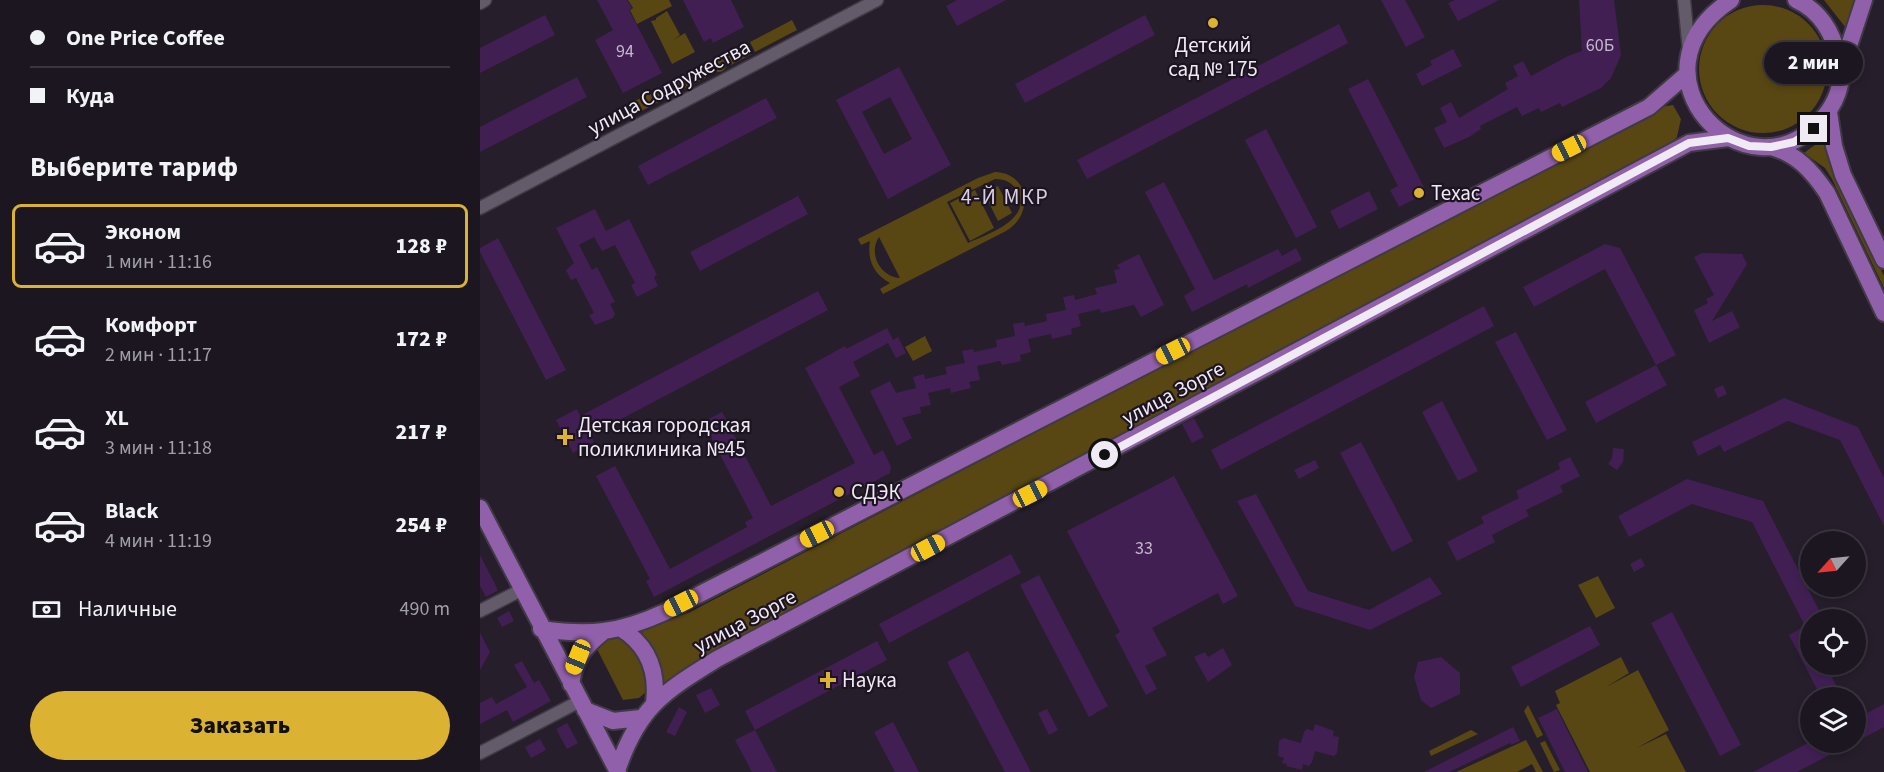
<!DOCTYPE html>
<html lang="ru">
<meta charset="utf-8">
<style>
:root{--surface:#1c1620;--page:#251f29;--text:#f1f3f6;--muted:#a09fa5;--line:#3a353e;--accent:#dcb233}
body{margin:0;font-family:"Source Sans 3",sans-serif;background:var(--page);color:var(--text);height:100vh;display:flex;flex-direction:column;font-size:22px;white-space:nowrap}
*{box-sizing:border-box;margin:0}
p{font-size:20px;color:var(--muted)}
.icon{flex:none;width:33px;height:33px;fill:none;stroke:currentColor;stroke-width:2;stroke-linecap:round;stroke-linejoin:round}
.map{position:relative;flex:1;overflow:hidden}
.side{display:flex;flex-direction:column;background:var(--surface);width:480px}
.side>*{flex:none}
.top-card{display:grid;align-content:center;height:132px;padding:0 30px;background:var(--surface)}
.needle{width:39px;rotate:243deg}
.fabs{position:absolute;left:1320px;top:531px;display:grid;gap:12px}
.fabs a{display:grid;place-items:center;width:66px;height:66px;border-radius:50%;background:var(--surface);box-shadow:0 3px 9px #0003,0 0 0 2px var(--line);font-size:30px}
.end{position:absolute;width:27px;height:27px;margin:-14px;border:8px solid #f0eaf4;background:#111;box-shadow:0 0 0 3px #111}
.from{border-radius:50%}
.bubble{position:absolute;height:42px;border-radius:21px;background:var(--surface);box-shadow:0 3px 9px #0003,0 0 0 2px var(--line);font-size:20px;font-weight:800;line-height:42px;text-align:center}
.car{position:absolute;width:18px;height:36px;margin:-18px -9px;border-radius:8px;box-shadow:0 0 4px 2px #0007;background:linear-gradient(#f5c518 24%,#345 0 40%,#f5c518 0 76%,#345 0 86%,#f5c518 0)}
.top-card b{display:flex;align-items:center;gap:21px;height:57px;font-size:22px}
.top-card b+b{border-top:2px solid var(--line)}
.top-card i{width:15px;height:15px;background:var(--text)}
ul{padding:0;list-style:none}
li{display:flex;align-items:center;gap:18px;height:84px;margin:0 12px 9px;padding:0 18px;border:3px solid transparent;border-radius:9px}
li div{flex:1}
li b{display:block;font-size:22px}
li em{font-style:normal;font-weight:800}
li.active{border-color:var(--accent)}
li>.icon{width:54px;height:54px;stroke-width:1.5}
h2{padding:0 30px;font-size:27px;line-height:72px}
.pay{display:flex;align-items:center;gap:15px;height:66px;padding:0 30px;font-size:22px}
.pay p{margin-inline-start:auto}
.cta{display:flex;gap:12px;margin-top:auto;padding:12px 30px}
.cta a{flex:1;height:69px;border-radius:36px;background:var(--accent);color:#111;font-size:24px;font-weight:800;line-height:69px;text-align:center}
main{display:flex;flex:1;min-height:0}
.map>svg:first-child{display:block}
.green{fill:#584712;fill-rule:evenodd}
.building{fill:#411f53;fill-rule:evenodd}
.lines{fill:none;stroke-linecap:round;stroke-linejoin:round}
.minor-casing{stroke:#403a44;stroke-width:15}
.major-casing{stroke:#403a44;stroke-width:20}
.minor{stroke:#645b6a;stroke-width:12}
.major{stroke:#9160ab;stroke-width:16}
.route{stroke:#f0eaf4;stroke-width:8}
.poi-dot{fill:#dcb233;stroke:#1c1521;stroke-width:2}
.labels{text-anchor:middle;stroke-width:4.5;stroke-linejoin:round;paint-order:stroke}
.number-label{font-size:18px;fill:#c4b7cc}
.poi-label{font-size:21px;fill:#f0eaf4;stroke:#1c1521;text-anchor:start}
.street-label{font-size:21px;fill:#f0eaf4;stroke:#1c1521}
.neighbourhood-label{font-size:22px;letter-spacing:1.5px;fill:#d8cedf;stroke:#1c1521}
</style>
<main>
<section class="side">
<div class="top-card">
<b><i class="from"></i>One Price Coffee</b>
<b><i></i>Куда</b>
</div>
<h2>Выберите тариф</h2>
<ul>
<li class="active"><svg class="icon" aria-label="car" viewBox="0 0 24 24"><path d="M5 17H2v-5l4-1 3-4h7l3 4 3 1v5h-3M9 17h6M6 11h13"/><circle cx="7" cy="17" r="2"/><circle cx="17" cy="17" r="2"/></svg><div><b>Эконом</b><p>1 мин · 11:16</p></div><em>128 ₽</em></li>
<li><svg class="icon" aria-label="car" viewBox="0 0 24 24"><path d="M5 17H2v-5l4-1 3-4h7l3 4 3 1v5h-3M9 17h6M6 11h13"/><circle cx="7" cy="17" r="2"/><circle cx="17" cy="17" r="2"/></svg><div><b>Комфорт</b><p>2 мин · 11:17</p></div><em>172 ₽</em></li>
<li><svg class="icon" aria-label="car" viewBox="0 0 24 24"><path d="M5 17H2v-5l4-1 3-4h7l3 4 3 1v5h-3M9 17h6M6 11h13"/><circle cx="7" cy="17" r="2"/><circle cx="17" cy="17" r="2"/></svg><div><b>XL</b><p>3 мин · 11:18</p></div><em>217 ₽</em></li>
<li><svg class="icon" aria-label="car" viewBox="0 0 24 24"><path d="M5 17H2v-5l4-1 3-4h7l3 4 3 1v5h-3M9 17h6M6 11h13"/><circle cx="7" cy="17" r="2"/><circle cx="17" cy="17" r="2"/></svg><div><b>Black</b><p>4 мин · 11:19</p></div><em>254 ₽</em></li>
</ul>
<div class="pay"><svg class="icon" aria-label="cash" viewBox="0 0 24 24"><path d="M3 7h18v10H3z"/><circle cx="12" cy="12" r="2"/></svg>Наличные<p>490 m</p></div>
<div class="cta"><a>Заказать</a></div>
</section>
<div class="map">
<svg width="1404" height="772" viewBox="0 0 1404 772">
<rect width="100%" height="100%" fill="#261e2b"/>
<!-- green -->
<path class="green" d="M148 0H189L192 6 157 24 150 10 153 8Z
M1344 0H1374L1366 28Z
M1219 69a64 64 0 1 1 128 0a64 64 0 1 1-128 0Z
M187 11 200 35 193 40 205 33 215 52 192 64 171 21 176 20V18Z
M312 20 317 30 275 52 270 42Z
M267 43 272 54 251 65 245 54Z
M232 65a7 7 0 1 1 14 0a7 7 0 1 1-14 0Z
M222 67 227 77 146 119 141 108Z
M1193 105 1201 119 1197 137 1191 143 184 685 181 683 161 636 163 630 210 612 1181 107Z
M1347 136 1356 177 1404 276V288L1352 179 1345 168 1324 153Z
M515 172C550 173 554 215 526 231L403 294 400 289 410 283C393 274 387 259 390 241L381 245 378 239 498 178ZM515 179C526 179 533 183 538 192 552 220 506 235 488 243L467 202ZM399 237 420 278C400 277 388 253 399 237Z
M518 186 532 213 518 221 504 193Z
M495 190 514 228 490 241 470 203Z
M445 336 452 351 433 361 425 347Z
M1118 576 1135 608 1116 618 1098 585Z
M140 636 167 662V691L159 698 143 700 117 649 129 638Z
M1141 657 1149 673 1126 687 1158 670 1189 730 1157 748 1186 734 1206 772H1110L1076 705 1080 703 1075 691Z
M1048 705 1063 735 1057 738 1044 711Z
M991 730 998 734 951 756 949 751Z
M1046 740 1063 772H1056L1052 764 1037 772H976Z
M1065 741 1080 770 1074 772 1060 743Z"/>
<!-- building -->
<path class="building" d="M117 0H147L152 8 149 10 182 73 143 93 115 40 133 30Z
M203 0H251L264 27 233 43 231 38 224 42Z
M477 0H526L477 26 466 6Z
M901 0H925L945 37 926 47Z
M975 0H1019L978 21 968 3Z
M1099 0H1134L1141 55 1131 78 1121 88 1082 107 1080 103 1061 112 1059 108 1042 116 1037 107 1000 126 1001 129 989 137 964 148 954 128 967 122 960 108 971 102 979 118 1028 89 1025 83 1038 76 1033 66 1043 61 1051 76 1088 56 1102 51Z
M65 15 75 35 0 73V48Z
M665 15 675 35 545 103 535 84Z
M859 24 868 43 607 179 597 160Z
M973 49 982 66 942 86 936 74 952 65 950 61Z
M419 67 471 165 408 199 356 100ZM410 97 432 139 404 154 382 112Z
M97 77 107 97 0 152V127Z
M888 79 947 193 919 207 910 190 918 186 868 89Z
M286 98 297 118 168 185 158 166Z
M786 129 837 227 816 238 765 140Z
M684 182 734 280 798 249 802 256 816 248 822 260 768 288 767 284 712 312 704 296 715 289 665 192Z
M889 191 898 209 859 229 850 211Z
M318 196 328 214 220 271 210 252Z
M115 209 126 231 149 219 177 275 174 277 178 286 157 297 151 285 155 283 135 245 122 251 114 237 99 245 112 270 117 267 135 302 130 304 135 314 133 318 115 325 109 315 114 313 96 278 91 280 86 270 94 263 76 228Z
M18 238 86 370 66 380 0 252V248Z
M1125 244 1140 248 1196 355 1176 365 1125 269 1054 307 1043 287Z
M1222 253 1262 254 1267 264 1232 321 1252 311 1260 327 1229 343 1214 310 1228 303 1226 299 1234 295 1214 257Z
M659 254 684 305 661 317 654 305 621 313 620 309 598 314 601 326 591 329 592 334 572 339 571 334 548 339 551 352 540 355 541 361 522 365 520 361 497 366 500 380 489 382 491 388 471 393 470 388 448 393 451 405 440 407 441 413 422 418 432 438 417 446 390 391 410 381 416 393 436 388 433 377 444 374 445 379 467 374 465 367 485 363 482 351 493 349 494 352 517 347 516 340 535 336 533 324 544 322 545 326 567 321 566 314 586 310 583 297 594 295 595 300 617 294 615 288 637 283 634 270 640 269 637 265Z
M338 291 348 310 111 435 114 442 93 453 76 420 97 409 100 416Z
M1004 306 1014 326 741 470 731 450Z
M407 328 413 340 418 337 426 353 416 358 408 343 373 362 380 376 359 387 394 455 403 450 411 467 410 473 386 486 371 485 375 491 174 597 166 581 170 579 116 476 135 466 190 569 267 527 265 522 273 518 223 422 242 412 291 506 375 463 325 368 365 346 366 349Z
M1036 332 1087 430 1067 440 1015 342Z
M1176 365 1187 385 1116 423 1105 402Z
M1243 385 1247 394 1238 398 1234 389Z
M1304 398 1378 427 1404 478V526L1360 440 1308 421 1244 452 1240 445 1218 456 1212 442Z
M962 401 998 471 978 481 942 412Z
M714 418 724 437 712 443 702 424Z
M881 442 933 541 912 552 860 453Z
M1133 448 1144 449 1143 462 1137 470 1128 464 1132 458Z
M1090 457 1100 476 1080 486 1083 492 1046 510 1049 516 1012 535 1015 542 977 561 967 542 1004 523 1001 517 1039 498 1036 491 1080 469 1078 463Z
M835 460 839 468 819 479 814 470Z
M694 476 758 596 743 604 738 593 672 628 687 655 665 666 677 689 666 695 635 635 640 632 587 531Z
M1207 479 1283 501 1344 620H1330V664H1345L1357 687 1340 695 1309 635 1325 626 1272 522 1212 504 1149 537 1138 516Z
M776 494 828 591 889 610 950 577 962 594 890 630 815 606 757 501Z
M531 554 541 573 409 643 399 624Z
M0 555 17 588V591L6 597 0 586Z
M1161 558 1165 566 1154 572 1150 564Z
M559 575 628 706 609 717 540 585Z
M29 611 34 621 22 627 17 618Z
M1192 612 1261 745 1240 756 1171 623Z
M1110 626 1120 645 1041 687 1031 667Z
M0 633 10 652 0 670Z
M397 641 407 660 275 730 265 711Z
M743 648 752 665 728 682 714 657 725 652 728 657Z
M488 651 551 772H525L467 662Z
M961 657 980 673V694L951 708 941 700 934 677 938 662Z
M42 661 54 683 59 680 71 701 33 722 27 710 0 724V703L12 697 16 704 47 687 34 665Z
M231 688 240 705 225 713 216 695Z
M1404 704V727L1376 742V719Z
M199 707 207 712 195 736 186 732Z
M567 709 578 730 569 735 558 713Z
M1077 709 1108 772H1085L1058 718Z
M413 722 439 772H415L394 732Z
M87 723 98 743 87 749 76 729Z
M835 724 854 731 853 736 859 737 857 753 854 756 835 751 832 762 829 766 823 764 822 770 806 766 807 764 802 763 804 758 798 756 799 741 803 738 821 743 824 732 827 729 833 731Z
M1033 727 1040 741 1031 745 1030 743 969 772H944Z
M275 730 297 772H272L255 740Z
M60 739 66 750 51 758 45 747Z
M1330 742H1374L1317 772H1273Z"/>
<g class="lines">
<defs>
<path id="minor" d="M1204 0 1209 51
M0 3 5 0
M0 208 397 0
M0 611 41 590
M0 753 100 701"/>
<path id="major" d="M1251 0C1140 74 1267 205 1342 119 1355 105 1364 84 1360 65 1355 37 1343 12 1316 0
M1362 67 1384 0
M1349 112 1354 146 1363 175 1404 260
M1291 147C1317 154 1332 171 1347 193L1404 313
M0 508 138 772
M140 628C168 645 178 671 174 703
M61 629C110 636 139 633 185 612L1169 107 1207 74
M91 684C95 660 103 648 122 633
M105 710 133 721 161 718
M137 771C158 708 182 693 237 659L1209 143 1248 138"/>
</defs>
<!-- minor casing -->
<use href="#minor" class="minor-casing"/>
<!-- major casing -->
<use href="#major" class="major-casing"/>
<!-- minor -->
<use href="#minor" class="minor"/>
<!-- major -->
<use href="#major" class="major"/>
</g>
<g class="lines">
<!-- route -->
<path class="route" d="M625 455 1209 143 1248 138 1269 146 1291 147 1314 142 1334 129"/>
</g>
<!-- markers -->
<g class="poi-dot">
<circle cx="733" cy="23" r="6"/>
<circle cx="939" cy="193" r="6"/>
<path d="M82 428h6v6h6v6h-6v6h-6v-6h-6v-6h6z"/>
<circle cx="359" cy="492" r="6"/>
<path d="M345 671h6v6h6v6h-6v6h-6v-6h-6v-6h6z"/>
</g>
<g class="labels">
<!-- number labels -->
<g class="number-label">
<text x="1120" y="51">60Б</text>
<text x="145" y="57">94</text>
<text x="664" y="554">33</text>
</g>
<!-- poi labels -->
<g class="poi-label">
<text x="733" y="52" text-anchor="middle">Детский<tspan x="733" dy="24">сад № 175</tspan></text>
<text x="951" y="200">Техас</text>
<text x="98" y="432">Детская городская<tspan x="98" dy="24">поликлиника №45</tspan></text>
<text x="371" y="499">СДЭК</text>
<text x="362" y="687">Наука</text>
</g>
<!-- street labels -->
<g class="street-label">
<text transform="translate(189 87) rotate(-28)" y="7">улица Содружества</text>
<text transform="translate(693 393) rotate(-28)" y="7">улица Зорге</text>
<text transform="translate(265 621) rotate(-28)" y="7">улица Зорге</text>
</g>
<!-- neighbourhood labels -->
<g class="neighbourhood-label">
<text x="525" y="204">4-Й МКР</text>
</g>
</g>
</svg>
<div class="fabs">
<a><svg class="needle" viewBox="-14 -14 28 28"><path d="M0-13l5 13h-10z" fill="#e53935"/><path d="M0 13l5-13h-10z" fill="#a09fa5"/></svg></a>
<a><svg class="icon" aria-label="locate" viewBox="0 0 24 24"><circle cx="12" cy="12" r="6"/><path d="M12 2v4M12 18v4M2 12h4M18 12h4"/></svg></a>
<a><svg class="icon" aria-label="layers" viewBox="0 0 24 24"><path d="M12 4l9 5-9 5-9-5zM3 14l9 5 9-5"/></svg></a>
</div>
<i class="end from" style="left:625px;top:455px"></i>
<i class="end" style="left:1334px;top:129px"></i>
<div class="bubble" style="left:1284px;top:42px;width:99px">2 мин</div>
<i class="car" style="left:1089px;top:148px;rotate:243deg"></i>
<i class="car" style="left:693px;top:351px;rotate:243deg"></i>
<i class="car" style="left:550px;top:494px;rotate:63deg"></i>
<i class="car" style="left:337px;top:534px;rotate:243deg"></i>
<i class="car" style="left:448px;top:548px;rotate:62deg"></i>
<i class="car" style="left:201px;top:603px;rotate:243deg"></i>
<i class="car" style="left:98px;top:657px;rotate:202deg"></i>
</div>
</main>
